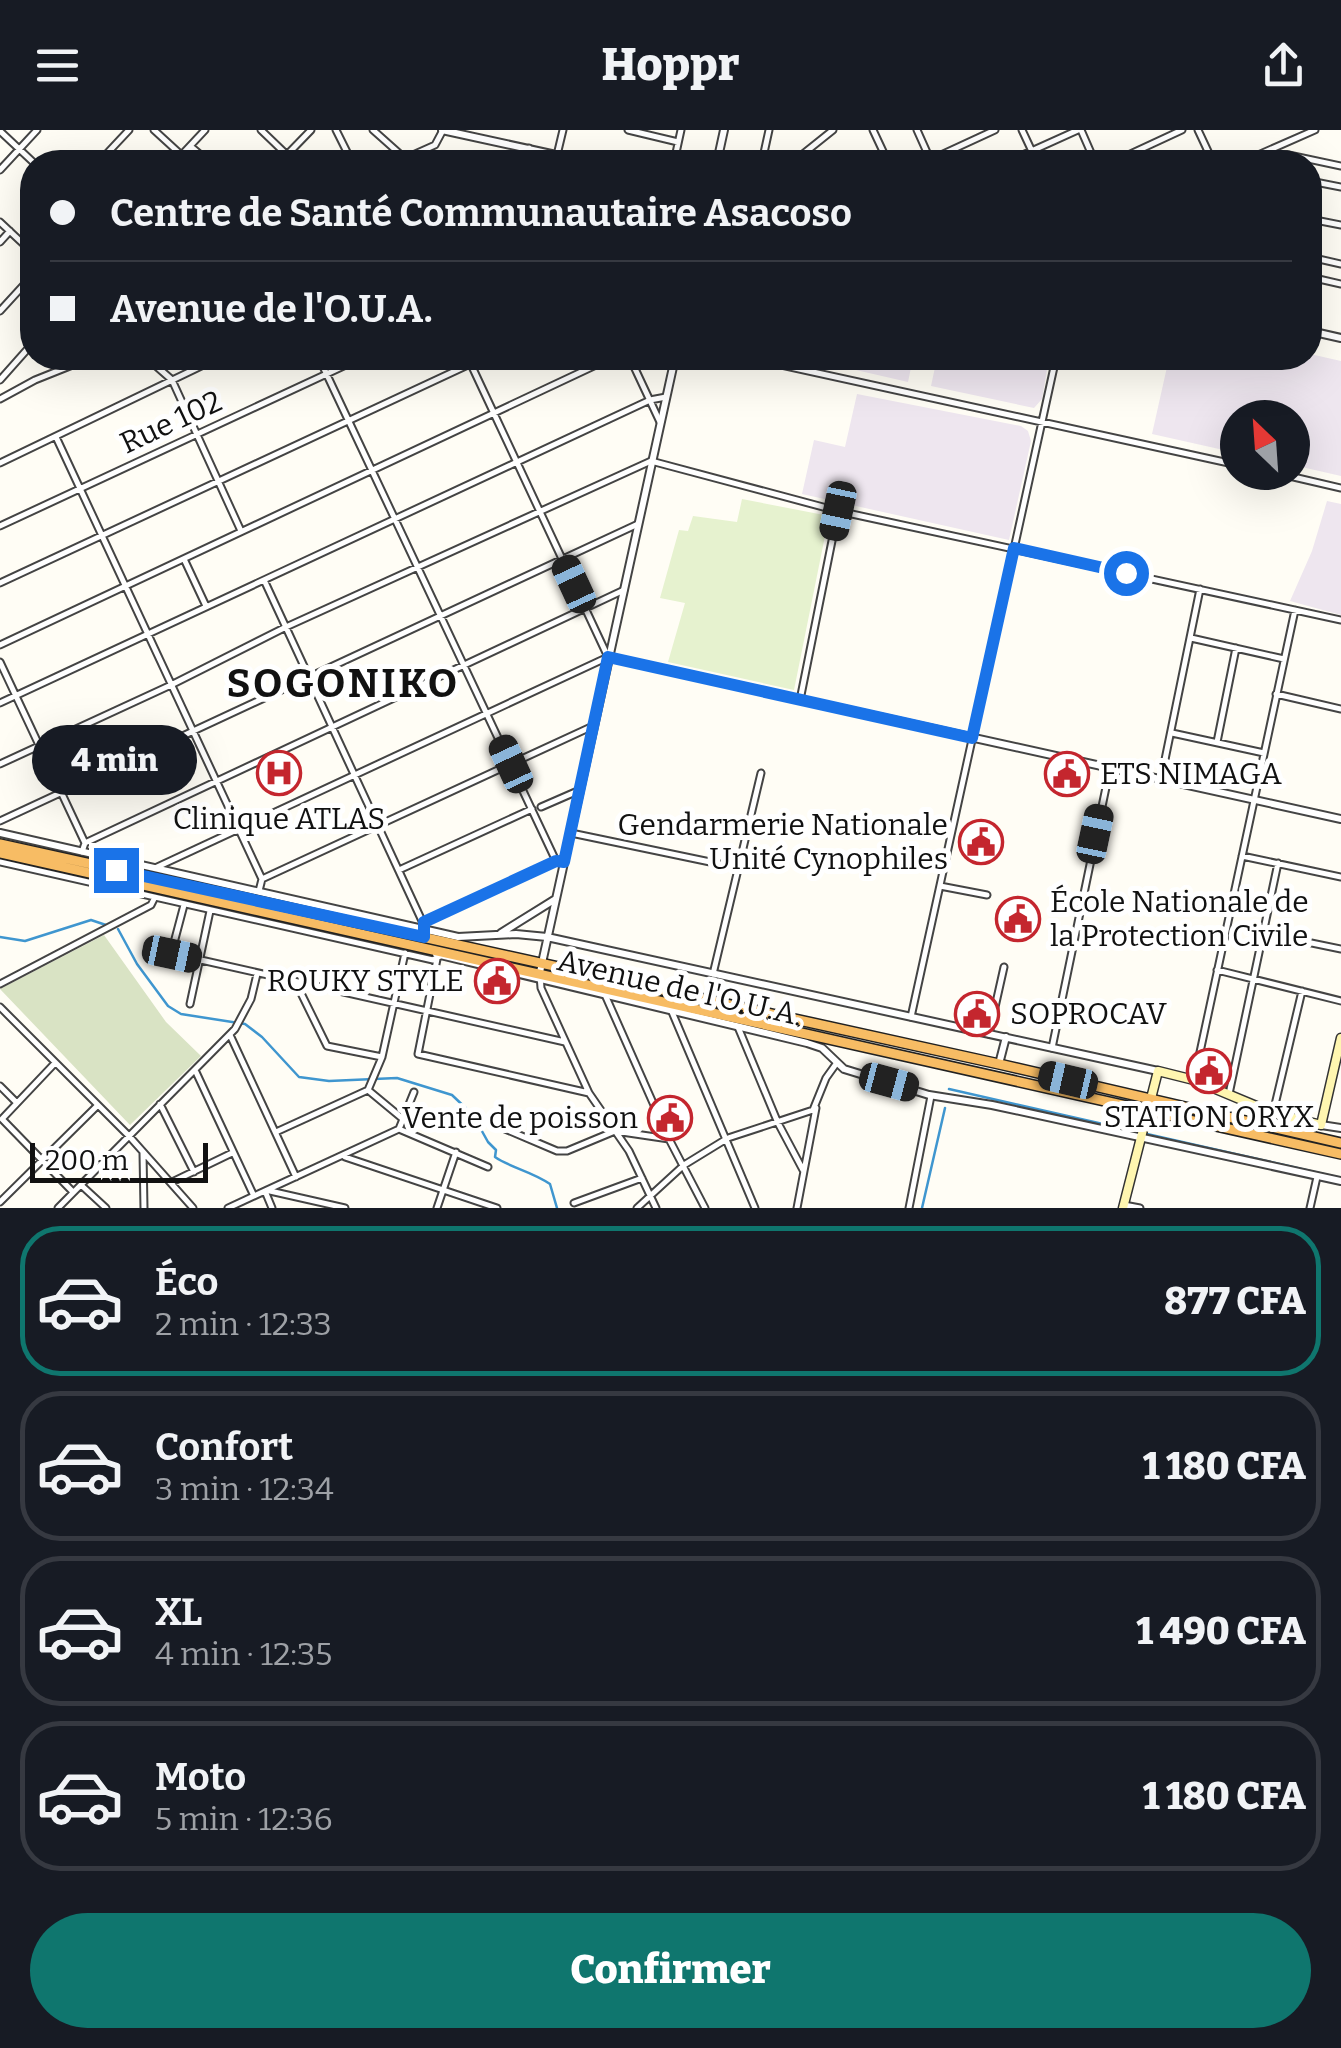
<!DOCTYPE html>
<html lang="fr">
<meta charset="utf-8">
<style>
:root{--surface:#171b24;--page:#242831;--text:#f1f3f6;--muted:#9ea1a6;--line:#363941;--accent:#0f766e}
body{margin:0;font-family:Bitter,serif;background:var(--page);color:var(--text);height:100vh;display:flex;flex-direction:column;font-size:38px;white-space:nowrap}
*{box-sizing:border-box;margin:0}
p{font-size:32px;color:var(--muted)}
.icon{flex:none;width:55px;height:55px;fill:none;stroke:currentColor;stroke-width:2;stroke-linecap:round;stroke-linejoin:round}
.map{position:relative;height:1078px;overflow:hidden}
.details{display:flex;flex-direction:column;background:var(--surface);flex:1}
.details>*{flex:none}
.top-card{position:absolute;left:20px;top:20px;width:1302px;height:220px;border-radius:40px;box-shadow:0 10px 40px #0002;display:grid;align-content:center;height:220px;padding:0 30px;background:var(--surface)}
.needle{width:65px;rotate:335deg}
.controls{position:absolute;left:1220px;top:270px;display:grid;gap:20px}
.controls a{display:grid;place-items:center;width:90px;height:90px;border-radius:50%;background:var(--surface);box-shadow:0 10px 40px #0002;font-size:50px}
.scale{position:absolute;left:30px;bottom:25px;width:178px;box-sizing:border-box;padding-left:10px;border:5px solid #111;border-top:0;font-size:28px;line-height:35px;white-space:nowrap;color:#111;-webkit-text-stroke:8px #fff;paint-order:stroke}
.end{position:absolute;width:45px;height:45px;margin:-22px;border:12px solid #1a73e8;background:#fff;box-shadow:0 0 0 5px #fff}
.from{border-radius:50%}
.bubble{position:absolute;height:70px;border-radius:35px;background:var(--surface);box-shadow:0 10px 40px #0002;font-size:32px;font-weight:800;line-height:70px;text-align:center}
.car{position:absolute;width:30px;height:60px;margin:-30px -15px;border-radius:12px;box-shadow:0 0 8px 2px #0007;background:linear-gradient(#222 24%,#8ab4d8 0 40%,#222 0 76%,#8ab4d8 0 86%,#222 0)}
.top-card b{display:flex;align-items:center;gap:35px;height:95px;font-size:38px}
.top-card b+b{border-top:2px solid var(--line)}
.top-card i{width:25px;height:25px;background:var(--text)}
ul{padding:18px 0 0;list-style:none}
li{display:flex;align-items:center;gap:30px;height:150px;margin:0 20px 15px;padding:0 10px;border:5px solid var(--line);border-radius:40px}
li div{flex:1}
li b{display:block;font-size:38px}
li em{font-style:normal;font-weight:800}
li.on{border-color:var(--accent)}
li>.icon{width:90px;height:90px;stroke-width:1.5}
.primary-button{display:flex;gap:20px;margin-top:auto;padding:20px 30px}
.primary-button a{flex:1;height:115px;border-radius:60px;background:var(--accent);color:#fff;font-size:40px;font-weight:800;line-height:115px;text-align:center}
header{display:flex;justify-content:space-between;align-items:center;height:130px;padding:0 30px;background:var(--surface);font-size:45px;font-weight:800}
.map>svg:first-child{display:block}
.industrial{fill:#eee6ef}
.cemetery{fill:#d9e3c4}
.pitch{fill:#e6f2cf}
.lines{fill:none;stroke-linecap:round;stroke-linejoin:round}
.stream{stroke:#3f96cf;stroke-width:2.5}
.minor-casing{stroke:#444;stroke-width:9}
.tertiary-casing{stroke:#444;stroke-width:10}
.secondary-casing{stroke:#333;stroke-width:11}
.trunk-casing{stroke:#222;stroke-width:12}
.minor{stroke:#fff;stroke-width:5}
.tertiary{stroke:#fff;stroke-width:6}
.secondary{stroke:#fff6b0;stroke-width:8}
.trunk{stroke:#f7bc64;stroke-width:9}
.route{stroke:#1a73e8;stroke-width:12}
.labels{text-anchor:middle;stroke-width:10;stroke-linejoin:round;paint-order:stroke}
.street-label{font-size:30px;fill:#111;stroke:#fff}
.poi-label{font-size:30px;fill:#111;stroke:#fff;text-anchor:start}
.district-label{font-size:40px;font-weight:bold;letter-spacing:2.5px;fill:#111;stroke:#fff}
</style>
<header><svg class="icon" aria-label="menu" viewBox="0 0 24 24"><path d="M4 6h16M4 12h16M4 18h16"/></svg>Hoppr<svg class="icon" aria-label="share" viewBox="0 0 24 24"><path d="M12 15V3M7 8l5-5 5 5M5 13v7h14v-7"/></svg></header>
<div class="map">
<svg width="1341" height="1078" viewBox="0 0 1341 1078">
<rect width="100%" height="100%" fill="#fffdf5"/>
<!-- industrial -->
<path class="industrial" d="M1310 224 1341 231V346L1293 335 1292 288H1238L1237 323 1152 304 1169 228H1310Z
M804 228H913L908 252Z
M937 228H1049L1042 269 1034 278 931 256Z
M857 264 1021 296 1028 301 1031 311 1009 410 802 364 814 310 845 317Z
M1327 371 1341 374V485L1290 471 1312 421Z"/>
<!-- cemetery -->
<path class="cemetery" d="M104 805 166 892 201 926 130 995 0 859Z"/>
<!-- pitch -->
<path class="pitch" d="M742 369 829 386 794 560 668 532 685 473 660 468 679 400 688 401 693 386 737 392Z"/>
<g class="lines">
<!-- stream -->
<path class="stream" d="M118 799 137 834 168 876 181 884 245 894 262 907 299 947 329 951 397 948 452 965 473 985 488 1012 496 1020 495 1027C511 1038 531 1041 550 1054L557 1078
M0 807 25 811 91 790 106 795
M949 959 1341 1048
M922 1078 945 978"/>
<defs>
<path id="minor" d="M154 0 189 32
M261 0 287 25
M336 0 352 32
M373 0 409 32
M628 0 678 12
M873 0 888 32
M917 0 930 29
M1022 0 1037 32
M1081 0 1095 32
M1198 0 1213 32
M0 1 33 32
M190 16 209 32
M1270 21 1341 36
M557 25 563 0
M930 30 995 0
M99 32 129 0
M175 32 205 0
M280 32 311 0
M397 32 435 15 443 0
M501 32 529 18
M674 32 681 0
M762 32 769 0
M793 32 833 0
M1007 32 1078 0
M1113 32 1182 0
M1242 32 1315 0
M0 40 37 0
M1310 51 1341 57
M1310 89 1341 95
M0 92 32 122
M0 112 10 101
M1310 127 1341 134
M1310 147 1341 154
M0 181 32 146
M147 228 172 250 241 401
M319 228 556 731
M630 228 660 292
M749 228 1238 335
M0 250 32 214
M0 269 35 250 90 228
M56 307 262 749 259 761
M0 333 218 228
M1272 342 1341 358
M0 396 361 228
M184 429 206 476
M264 450 423 793 424 802
M0 453 483 228
M1191 508 1284 529
M0 515 611 228
M0 532 85 713 82 722
M1276 564 1341 579
M800 570 838 381
M0 573 650 270 666 267
M1172 603 1264 623
M1217 612 1236 518
M0 634 171 555 286 497 651 331 838 381 1341 490
M1161 649 1200 459
M541 677 580 660
M0 691 638 394
M571 703 739 738
M85 713 624 460
M1242 726 1341 747
M0 732 433 830 440 826
M155 738 608 527 468 228
M399 740 532 679
M262 749 593 596
M940 756 987 765
M423 793 557 731
M1263 803 1341 819
M152 819 565 912
M171 824 184 775
M437 829 418 924 589 963
M1217 840 1341 871
M713 844 761 643
M540 845 541 858 589 963 629 1021 656 1078
M296 853 327 916 382 927
M0 854 151 775 154 769
M606 867 669 1009
M190 874 210 781
M0 877 129 1006 193 1078
M672 882 755 1078
M911 887 1056 228
M738 897 778 993 803 1040
M989 904 1004 837
M230 905 296 1047
M1052 918 1110 638
M195 940 254 1066
M1194 950 1295 480
M0 956 17 973
M368 960 403 989
M1229 964 1278 733
M160 974 194 1042
M1273 983 1302 861
M2 989 73 1062
M2 989 55 933
M498 996 557 1021H567L615 1001 669 1009 705 1078
M399 999 488 1037
M276 1002 368 960 382 927 405 823
M143 1023 144 1078
M345 1027 497 1078
M172 1052 232 1023
M81 1055 106 1078
M265 1061 272 1078
M270 1061 345 1078
M0 1072 98 975
M574 1073 642 1048
M1124 1075 1140 1078
M58 1078 235 899 251 869 257 844
M228 1078 399 999 414 962
M437 1078 456 1022
M637 1078 684 1035 728 1008 813 980 826 948 836 934
M797 1078 816 978
M909 1078 931 966
M1310 1078 1317 1047"/>
<path id="tertiary" d="M442 0 588 32
M717 32 724 0
M1310 201 1341 208
M608 527 1341 689
M0 703 458 807 516 804 547 807 1158 941
M501 803 554 770
M436 824 807 913 822 918 844 939 929 965 992 975 1341 1051
M540 842 675 228
M999 934 1006 907
M1321 995 1341 998"/>
<path id="secondary" d="M1123 1078 1158 941 1194 950 1273 983 1321 995 1341 908"/>
<path id="trunk" d="M0 714 999 934 1341 1013
M0 723 1341 1024"/>
</defs>
<!-- minor casing -->
<use href="#minor" class="minor-casing"/>
<!-- tertiary casing -->
<use href="#tertiary" class="tertiary-casing"/>
<!-- secondary casing -->
<use href="#secondary" class="secondary-casing"/>
<!-- trunk casing -->
<use href="#trunk" class="trunk-casing"/>
<!-- minor -->
<use href="#minor" class="minor"/>
<!-- tertiary -->
<use href="#tertiary" class="tertiary"/>
<!-- secondary -->
<use href="#secondary" class="secondary"/>
<!-- trunk -->
<use href="#trunk" class="trunk"/>
</g>
<g class="lines">
<!-- route -->
<path class="route" d="M116 740 424 807V792L556 731 564 732 608 527 972 608 1014 418 1126 443"/>
</g>
<!-- icons -->
<defs>
<symbol id="hospital-ring" viewBox="-11 -11 22 22"><circle r="9.5" fill="#fff" stroke="#c4262e" stroke-width="1.5"/><path d="M-5-5h3v3.5h4V-5h3V5h-3V1.5h-4V5h-3Z" fill="#c4262e"/></symbol>
<symbol id="civic-ring" viewBox="-11 -11 22 22"><circle r="9.5" fill="#fff" stroke="#c4262e" stroke-width="1.5"/><path d="M-.6-6.5H3V-4.5H.6V-3L4-1V1h2V6H-6V1h2V-1L-.6-3ZM-1.2 2.5V6h2.4V2.5Z" fill="#c4262e"/></symbol>
</defs>
<g fill-rule="evenodd">
<use href="#hospital-ring" x="254" y="618" width="50" height="50"/>
<use href="#civic-ring" x="1042" y="619" width="50" height="50"/>
<use href="#civic-ring" x="956" y="687" width="50" height="50"/>
<use href="#civic-ring" x="993" y="764" width="50" height="50"/>
<use href="#civic-ring" x="472" y="826" width="50" height="50"/>
<use href="#civic-ring" x="952" y="859" width="50" height="50"/>
<use href="#civic-ring" x="1184" y="916" width="50" height="50"/>
<use href="#civic-ring" x="645" y="963" width="50" height="50"/>
</g>
<g class="labels">
<!-- street labels -->
<g class="street-label">
<text transform="translate(171 292) rotate(-25)" y="10">Rue 102</text>
<text transform="translate(680 858) rotate(13)" y="10">Avenue de l'O.U.A.</text>
</g>
<!-- poi labels -->
<g class="poi-label">
<text x="1100" y="654">ETS NIMAGA</text>
<text x="279" y="699" text-anchor="middle">Clinique ATLAS</text>
<text x="948" y="705" text-anchor="end">Gendarmerie Nationale<tspan x="948" dy="34">Unité Cynophiles</tspan></text>
<text x="1050" y="782">École Nationale de<tspan x="1050" dy="34">la Protection Civile</tspan></text>
<text x="464" y="861" text-anchor="end">ROUKY STYLE</text>
<text x="1010" y="894">SOPROCAV</text>
<text x="1209" y="997" text-anchor="middle">STATION ORYX</text>
<text x="638" y="998" text-anchor="end">Vente de poisson</text>
</g>
<!-- district labels -->
<g class="district-label">
<text x="343" y="567">SOGONIKO</text>
</g>
</g>
</svg>
<div class="controls">
<a><svg class="needle" viewBox="-14 -14 28 28"><path d="M0-13l5 13h-10z" fill="#e53935"/><path d="M0 13l5-13h-10z" fill="#9ea1a6"/></svg></a>
</div>
<div class="scale">200 m</div>
<i class="end from" style="left:1126px;top:443px"></i>
<i class="end" style="left:116px;top:740px"></i>
<div class="bubble" style="left:32px;top:595px;width:165px">4 min</div>
<i class="car" style="left:838px;top:381px;rotate:192deg"></i>
<i class="car" style="left:574px;top:454px;rotate:335deg"></i>
<i class="car" style="left:511px;top:634px;rotate:335deg"></i>
<i class="car" style="left:1095px;top:704px;rotate:12deg"></i>
<i class="car" style="left:172px;top:824px;rotate:102deg"></i>
<i class="car" style="left:1068px;top:950px;rotate:283deg"></i>
<i class="car" style="left:889px;top:952px;rotate:105deg"></i>
<div class="top-card">
<b><i class="from"></i>Centre de Santé Communautaire Asacoso</b>
<b><i></i>Avenue de l'O.U.A.</b>
</div>
</div>
<section class="details">
<ul>
<li class="on"><svg class="icon" aria-label="car" viewBox="0 0 24 24"><path d="M5 17H2v-5l4-1 3-4h7l3 4 3 1v5h-3M9 17h6M6 11h13"/><circle cx="7" cy="17" r="2"/><circle cx="17" cy="17" r="2"/></svg><div><b>Éco</b><p>2 min · 12:33</p></div><em>877 CFA</em></li>
<li><svg class="icon" aria-label="car" viewBox="0 0 24 24"><path d="M5 17H2v-5l4-1 3-4h7l3 4 3 1v5h-3M9 17h6M6 11h13"/><circle cx="7" cy="17" r="2"/><circle cx="17" cy="17" r="2"/></svg><div><b>Confort</b><p>3 min · 12:34</p></div><em>1 180 CFA</em></li>
<li><svg class="icon" aria-label="car" viewBox="0 0 24 24"><path d="M5 17H2v-5l4-1 3-4h7l3 4 3 1v5h-3M9 17h6M6 11h13"/><circle cx="7" cy="17" r="2"/><circle cx="17" cy="17" r="2"/></svg><div><b>XL</b><p>4 min · 12:35</p></div><em>1 490 CFA</em></li>
<li><svg class="icon" aria-label="car" viewBox="0 0 24 24"><path d="M5 17H2v-5l4-1 3-4h7l3 4 3 1v5h-3M9 17h6M6 11h13"/><circle cx="7" cy="17" r="2"/><circle cx="17" cy="17" r="2"/></svg><div><b>Moto</b><p>5 min · 12:36</p></div><em>1 180 CFA</em></li>
</ul>
<div class="primary-button"><a>Confirmer</a></div>
</section>
